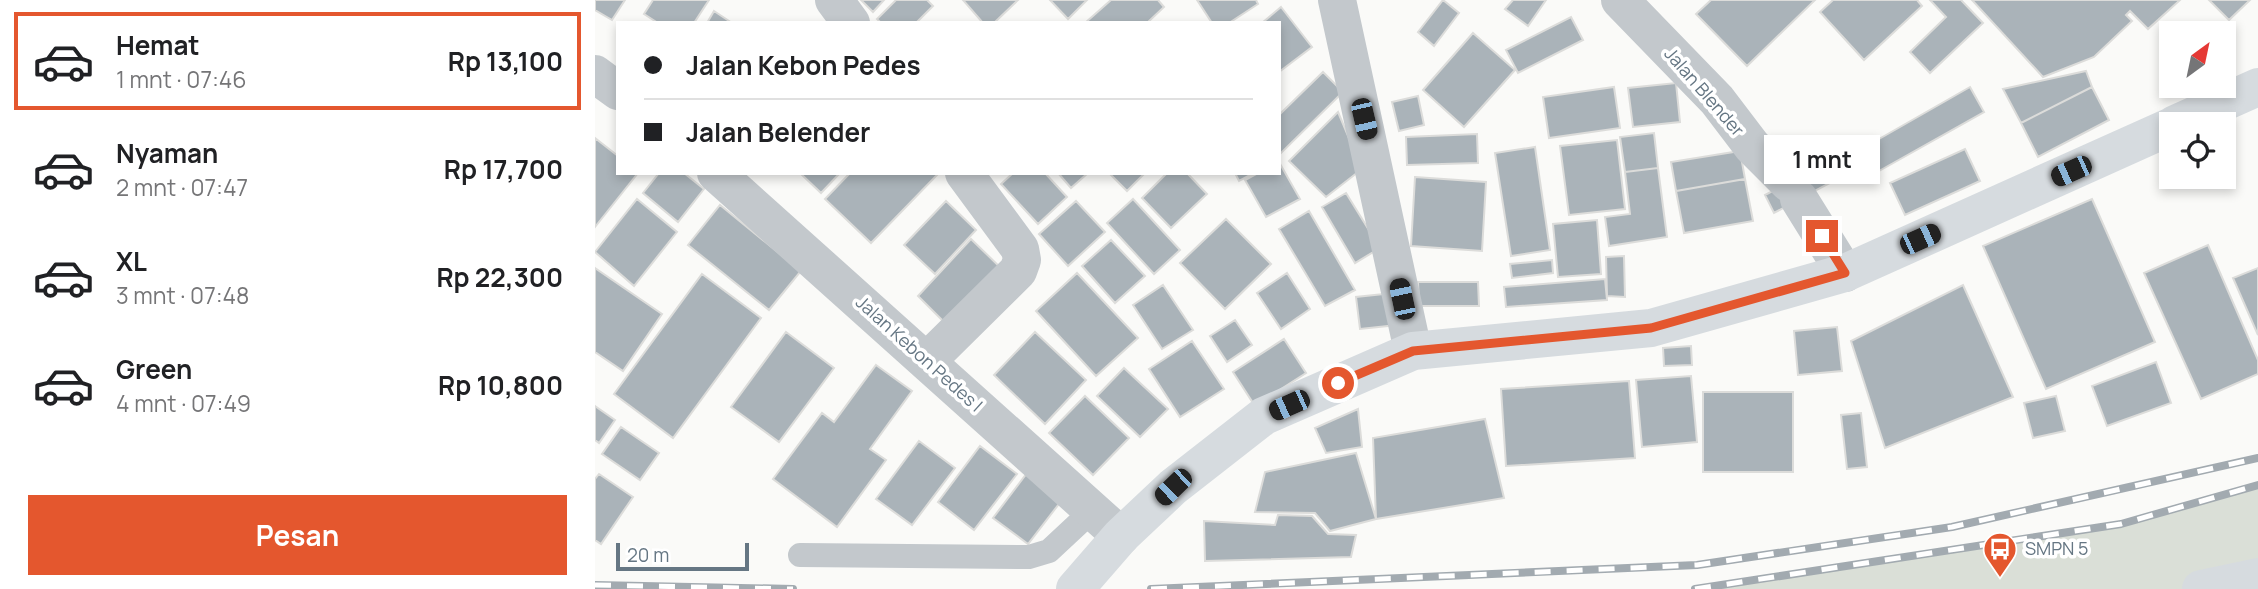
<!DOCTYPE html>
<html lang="id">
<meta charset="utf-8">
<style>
:root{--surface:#fff;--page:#f2f2f2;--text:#202124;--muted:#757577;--line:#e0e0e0;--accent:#e4572e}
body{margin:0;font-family:Manrope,sans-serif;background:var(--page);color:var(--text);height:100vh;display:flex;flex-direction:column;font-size:26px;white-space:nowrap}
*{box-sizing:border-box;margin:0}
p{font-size:23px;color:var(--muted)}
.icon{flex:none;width:38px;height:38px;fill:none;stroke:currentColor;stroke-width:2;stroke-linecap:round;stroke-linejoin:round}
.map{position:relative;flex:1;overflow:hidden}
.details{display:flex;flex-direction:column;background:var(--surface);width:595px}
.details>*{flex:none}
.top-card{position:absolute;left:21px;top:21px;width:665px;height:154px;border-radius:0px;box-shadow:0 4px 10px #0003;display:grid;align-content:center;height:154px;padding:0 28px;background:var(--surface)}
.needle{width:46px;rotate:33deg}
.tools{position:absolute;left:1564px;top:21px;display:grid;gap:14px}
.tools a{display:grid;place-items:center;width:77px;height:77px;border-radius:0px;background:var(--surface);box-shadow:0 4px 10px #0003;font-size:35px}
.scale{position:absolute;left:21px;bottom:18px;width:133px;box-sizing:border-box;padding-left:7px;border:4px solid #657683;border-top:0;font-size:19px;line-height:24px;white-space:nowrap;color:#657683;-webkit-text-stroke:5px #fff;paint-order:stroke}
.end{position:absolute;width:32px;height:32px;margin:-16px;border:9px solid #e4572e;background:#fff;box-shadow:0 0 0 4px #fff}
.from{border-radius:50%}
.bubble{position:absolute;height:49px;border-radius:0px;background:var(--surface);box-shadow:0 4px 10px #0003;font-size:23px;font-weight:700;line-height:49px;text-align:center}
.car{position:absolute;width:21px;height:42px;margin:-21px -10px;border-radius:9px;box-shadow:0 0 5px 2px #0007;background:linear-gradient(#222 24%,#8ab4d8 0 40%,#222 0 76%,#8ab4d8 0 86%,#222 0)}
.top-card b{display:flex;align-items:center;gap:24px;height:66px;font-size:26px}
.top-card b+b{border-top:2px solid var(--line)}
.top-card i{width:18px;height:18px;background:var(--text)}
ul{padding:12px 0 0;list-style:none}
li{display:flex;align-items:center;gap:21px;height:98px;margin:0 14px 10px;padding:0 14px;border:4px solid transparent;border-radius:0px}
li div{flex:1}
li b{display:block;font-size:26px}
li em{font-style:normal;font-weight:700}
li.active{border-color:var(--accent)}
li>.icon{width:63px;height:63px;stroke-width:1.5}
.cta{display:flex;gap:14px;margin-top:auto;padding:14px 28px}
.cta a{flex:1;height:80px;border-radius:0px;background:var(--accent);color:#fff;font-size:28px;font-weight:700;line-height:80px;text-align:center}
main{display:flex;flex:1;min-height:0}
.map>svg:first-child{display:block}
.green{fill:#dadfd7}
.building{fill:#aab3b9;stroke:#dcdcda;stroke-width:2}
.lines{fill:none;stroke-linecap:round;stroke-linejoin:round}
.service{stroke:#c3c8cc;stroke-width:24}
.minor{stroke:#c3c8cc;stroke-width:38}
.secondary{stroke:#d6dbdf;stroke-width:38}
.primary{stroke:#d6dbdf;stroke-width:38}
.rail-casing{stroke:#a2aab0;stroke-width:8}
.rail{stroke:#fff;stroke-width:5;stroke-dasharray:16;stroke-linecap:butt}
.route{stroke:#e4572e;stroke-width:9}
.labels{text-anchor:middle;stroke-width:7;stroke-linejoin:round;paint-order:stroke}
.street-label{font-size:18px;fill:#657683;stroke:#fff}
.poi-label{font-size:18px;fill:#657683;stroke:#fff;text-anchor:start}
</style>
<main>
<section class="details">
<ul>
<li class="active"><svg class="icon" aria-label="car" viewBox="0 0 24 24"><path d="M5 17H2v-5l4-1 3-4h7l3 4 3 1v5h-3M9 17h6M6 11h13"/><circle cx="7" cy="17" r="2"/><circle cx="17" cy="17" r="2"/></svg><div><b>Hemat</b><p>1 mnt · 07:46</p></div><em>Rp 13,100</em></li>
<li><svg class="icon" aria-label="car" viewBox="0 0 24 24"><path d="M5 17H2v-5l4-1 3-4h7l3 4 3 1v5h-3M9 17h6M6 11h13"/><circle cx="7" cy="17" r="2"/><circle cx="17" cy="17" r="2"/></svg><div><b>Nyaman</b><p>2 mnt · 07:47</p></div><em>Rp 17,700</em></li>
<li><svg class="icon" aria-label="car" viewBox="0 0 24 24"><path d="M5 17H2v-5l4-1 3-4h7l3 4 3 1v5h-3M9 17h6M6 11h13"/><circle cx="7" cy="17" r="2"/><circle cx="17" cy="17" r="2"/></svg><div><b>XL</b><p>3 mnt · 07:48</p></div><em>Rp 22,300</em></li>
<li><svg class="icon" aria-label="car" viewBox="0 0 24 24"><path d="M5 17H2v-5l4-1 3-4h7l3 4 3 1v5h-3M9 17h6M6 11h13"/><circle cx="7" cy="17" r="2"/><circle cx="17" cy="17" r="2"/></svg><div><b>Green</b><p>4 mnt · 07:49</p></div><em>Rp 10,800</em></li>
</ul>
<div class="cta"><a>Pesan</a></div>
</section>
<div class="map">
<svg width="1663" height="589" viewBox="0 0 1663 589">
<rect width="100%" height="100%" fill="#fafaf8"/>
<!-- green -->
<path class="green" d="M1663 485V577L1603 589H1100L1526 524Z"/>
<!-- building -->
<path class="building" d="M0 0H30L17 20 0 10Z
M58 0H114L99 23H63L49 14Z
M266 0H289L278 12Z
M301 0H332L338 6 321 23H286L282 19Z
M368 0H423L399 23H388Z
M455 0H492L473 19Z
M516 0H563L569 7 552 23H490Z
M602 0H661L663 4 634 23H617Z
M848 0 864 13 839 46 823 32Z
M918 0H951L933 26 910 9Z
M1116 0H1220L1152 66 1101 14Z
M1238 0H1322L1327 6 1269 60 1225 12Z
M1335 0H1366L1388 23 1335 73 1315 52 1351 17Z
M1377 0H1585L1553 29 1535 11 1531 15 1537 21 1499 57 1448 77Z
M1614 0H1655L1634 20Z
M686 7 717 47 684 72V23H667Z
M119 11 137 23H112Z
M976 17 988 40 923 73 911 50Z
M878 33 920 70 869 127 828 90Z
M1491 71 1497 87 1426 123 1408 89Z
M728 72 748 92 685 154 684 115Z
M1081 83 1085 122 1038 127 1033 88Z
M1019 87 1025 128 954 138 948 97Z
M1375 87 1389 112 1284 171 1270 147Z
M1497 87 1514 120 1443 157 1426 123Z
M823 96 829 125 804 131 797 102Z
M743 112 767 169 731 197 694 161Z
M1059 133 1063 168 1030 172 1025 137Z
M882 134 883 163 812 165 811 137Z
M0 138 23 156V173H43L0 227Z
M1022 140 1030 209 974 215 965 146Z
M940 147 955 250 916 256 900 153Z
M1260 148 1269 165 1216 193 1207 176Z
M1370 149 1385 181 1310 215 1295 183Z
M1145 151 1150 179 1081 191 1076 162Z
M684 162 705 199 671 217 650 180 663 173H684Z
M1063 168 1072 237 1014 246 1010 217 1035 214 1030 172Z
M64 173H89L109 189 83 222 48 193Z
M205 173H245L226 193Z
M255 173H340L342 175 276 243 230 199Z
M418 173H450L472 197 443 224 406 184Z
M463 173H493L476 188Z
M514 173H550L532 191Z
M572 173H592L612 194 576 228 547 198Z
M640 173H659L644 181Z
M820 177 891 182 887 251 816 246Z
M1150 179 1158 221 1089 233 1081 191Z
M1189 185 1216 193 1179 213 1170 195Z
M751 193 785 248 760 263 727 207Z
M42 199 82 232 39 286 0 252Z
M538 199 585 250 559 274 512 223Z
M1497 199 1560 342 1451 389 1388 246Z
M351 201 381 230 340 274 309 245Z
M481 201 510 232 473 266 444 234Z
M125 205 206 271 174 310 93 245Z
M714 211 760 290 730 306 684 229Z
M631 219 676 264 630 309 585 263Z
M1002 220 1006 274 963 277 958 224Z
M376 239 410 272 356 329 323 296Z
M516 240 550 276 520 303 487 266Z
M1613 245 1663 360V374L1606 399 1549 273Z
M1029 256 1030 297 1012 296 1011 257Z
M957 260 958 273 917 278 915 264Z
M0 268 67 314 28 371 0 352Z
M1663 268V335L1638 278Z
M482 273 543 338 501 376 441 311Z
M692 273 715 309 686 329 662 293Z
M107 274 166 318 78 438 19 394Z
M1010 279 1012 300 911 307 909 287Z
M823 282H883L884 306H824Z
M568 285 598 330 567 349 538 305Z
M1368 285 1418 397 1290 448 1256 341Z
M798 293 802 325 765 329 761 297Z
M640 320 657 345 632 362 615 336Z
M1242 327 1247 371 1203 375 1199 331Z
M191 332 239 368 184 442 136 407Z
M440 332 491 380 450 424 399 375Z
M689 339 711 373 660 406 638 372Z
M597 341 629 389 585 417 554 369Z
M1096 346 1097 365 1069 366 1068 348Z
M1561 362 1576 403 1512 426 1497 386Z
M281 365 317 391 275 449 291 460 242 527 178 479 227 413 239 422Z
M529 368 573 409 545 437 502 396Z
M1096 376 1102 442 1047 447 1041 380Z
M1034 381 1040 458 911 466 906 389Z
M1108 392H1198V472H1108Z
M490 396 534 438 498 475 454 433Z
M1461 396 1470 431 1438 438 1429 403Z
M0 406 20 420 4 443 0 440Z
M763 409 767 447 731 453 720 428Z
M1266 413 1272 467 1252 469 1246 415Z
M890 419 909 498 781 519 778 438Z
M26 427 64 453 45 480 7 454Z
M324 441 360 468 317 525 281 499Z
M385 446 422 474 379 530 343 502Z
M761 453 781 519 735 531 720 513 660 512 670 472Z
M432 473 467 500 433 544 398 518Z
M4 474 38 497 6 544 0 540V479Z
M683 515 717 516 733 534 761 535 756 557 610 561 609 521 680 525Z"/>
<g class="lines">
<!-- service -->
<path class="service" d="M205 555 434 557 454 551 498 510"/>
<!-- minor -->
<path class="minor" d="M239 0 256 23
M742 0 818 351
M1025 0 1122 100 1157 146 1194 183
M0 74 23 91
M121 173 526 536
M1204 199 1250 273
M332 361 423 271 427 260 425 249 369 173"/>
<!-- secondary -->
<path class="secondary" d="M1580 124 1663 87
M480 589 526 536 578 487 669 416 818 351 1056 328 1250 273 1577 126"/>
<!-- primary -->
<path class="primary" d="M1606 589 1663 577"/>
<defs>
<path id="rail" d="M0 585 198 589
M556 589 1102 565 1357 527 1663 458
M1100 589 1526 524 1663 485"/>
</defs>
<!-- rail casing -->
<use href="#rail" class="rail-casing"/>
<!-- rail -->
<use href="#rail" class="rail"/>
</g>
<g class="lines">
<!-- route -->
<path class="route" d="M743 383 818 351 1056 328 1250 273 1227 236"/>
</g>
<!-- icons -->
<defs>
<symbol id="bus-pin" viewBox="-11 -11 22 30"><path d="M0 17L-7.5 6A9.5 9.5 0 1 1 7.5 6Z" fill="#e4572e" stroke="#fff"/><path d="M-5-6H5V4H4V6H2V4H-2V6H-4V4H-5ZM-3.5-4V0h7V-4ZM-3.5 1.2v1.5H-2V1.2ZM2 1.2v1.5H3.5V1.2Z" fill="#fff"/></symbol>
</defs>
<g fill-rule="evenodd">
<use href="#bus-pin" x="1386" y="530" width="38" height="52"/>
</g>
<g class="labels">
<!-- street labels -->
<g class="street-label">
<text transform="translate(1109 92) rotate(49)" y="6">Jalan Blender</text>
<text transform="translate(324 354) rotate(42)" y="6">Jalan Kebon Pedes I</text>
</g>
<!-- poi labels -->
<g class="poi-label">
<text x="1430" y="555">SMPN 5</text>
</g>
</g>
</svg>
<div class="tools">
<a><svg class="needle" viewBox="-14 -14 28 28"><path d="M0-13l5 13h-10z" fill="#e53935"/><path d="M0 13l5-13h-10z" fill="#757577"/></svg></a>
<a><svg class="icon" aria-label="locate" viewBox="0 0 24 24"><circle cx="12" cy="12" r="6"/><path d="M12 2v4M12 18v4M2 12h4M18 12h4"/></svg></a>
</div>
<div class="scale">20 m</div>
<i class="end from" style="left:743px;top:383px"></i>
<i class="end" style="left:1227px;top:236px"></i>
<div class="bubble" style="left:1169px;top:135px;width:116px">1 mnt</div>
<i class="car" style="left:769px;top:119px;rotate:167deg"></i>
<i class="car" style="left:1476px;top:171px;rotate:246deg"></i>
<i class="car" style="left:1325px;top:239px;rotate:66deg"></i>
<i class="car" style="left:807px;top:299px;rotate:348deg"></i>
<i class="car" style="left:694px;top:405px;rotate:246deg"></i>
<i class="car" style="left:578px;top:487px;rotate:226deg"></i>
<div class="top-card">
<b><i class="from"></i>Jalan Kebon Pedes</b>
<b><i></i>Jalan Belender</b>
</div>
</div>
</main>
